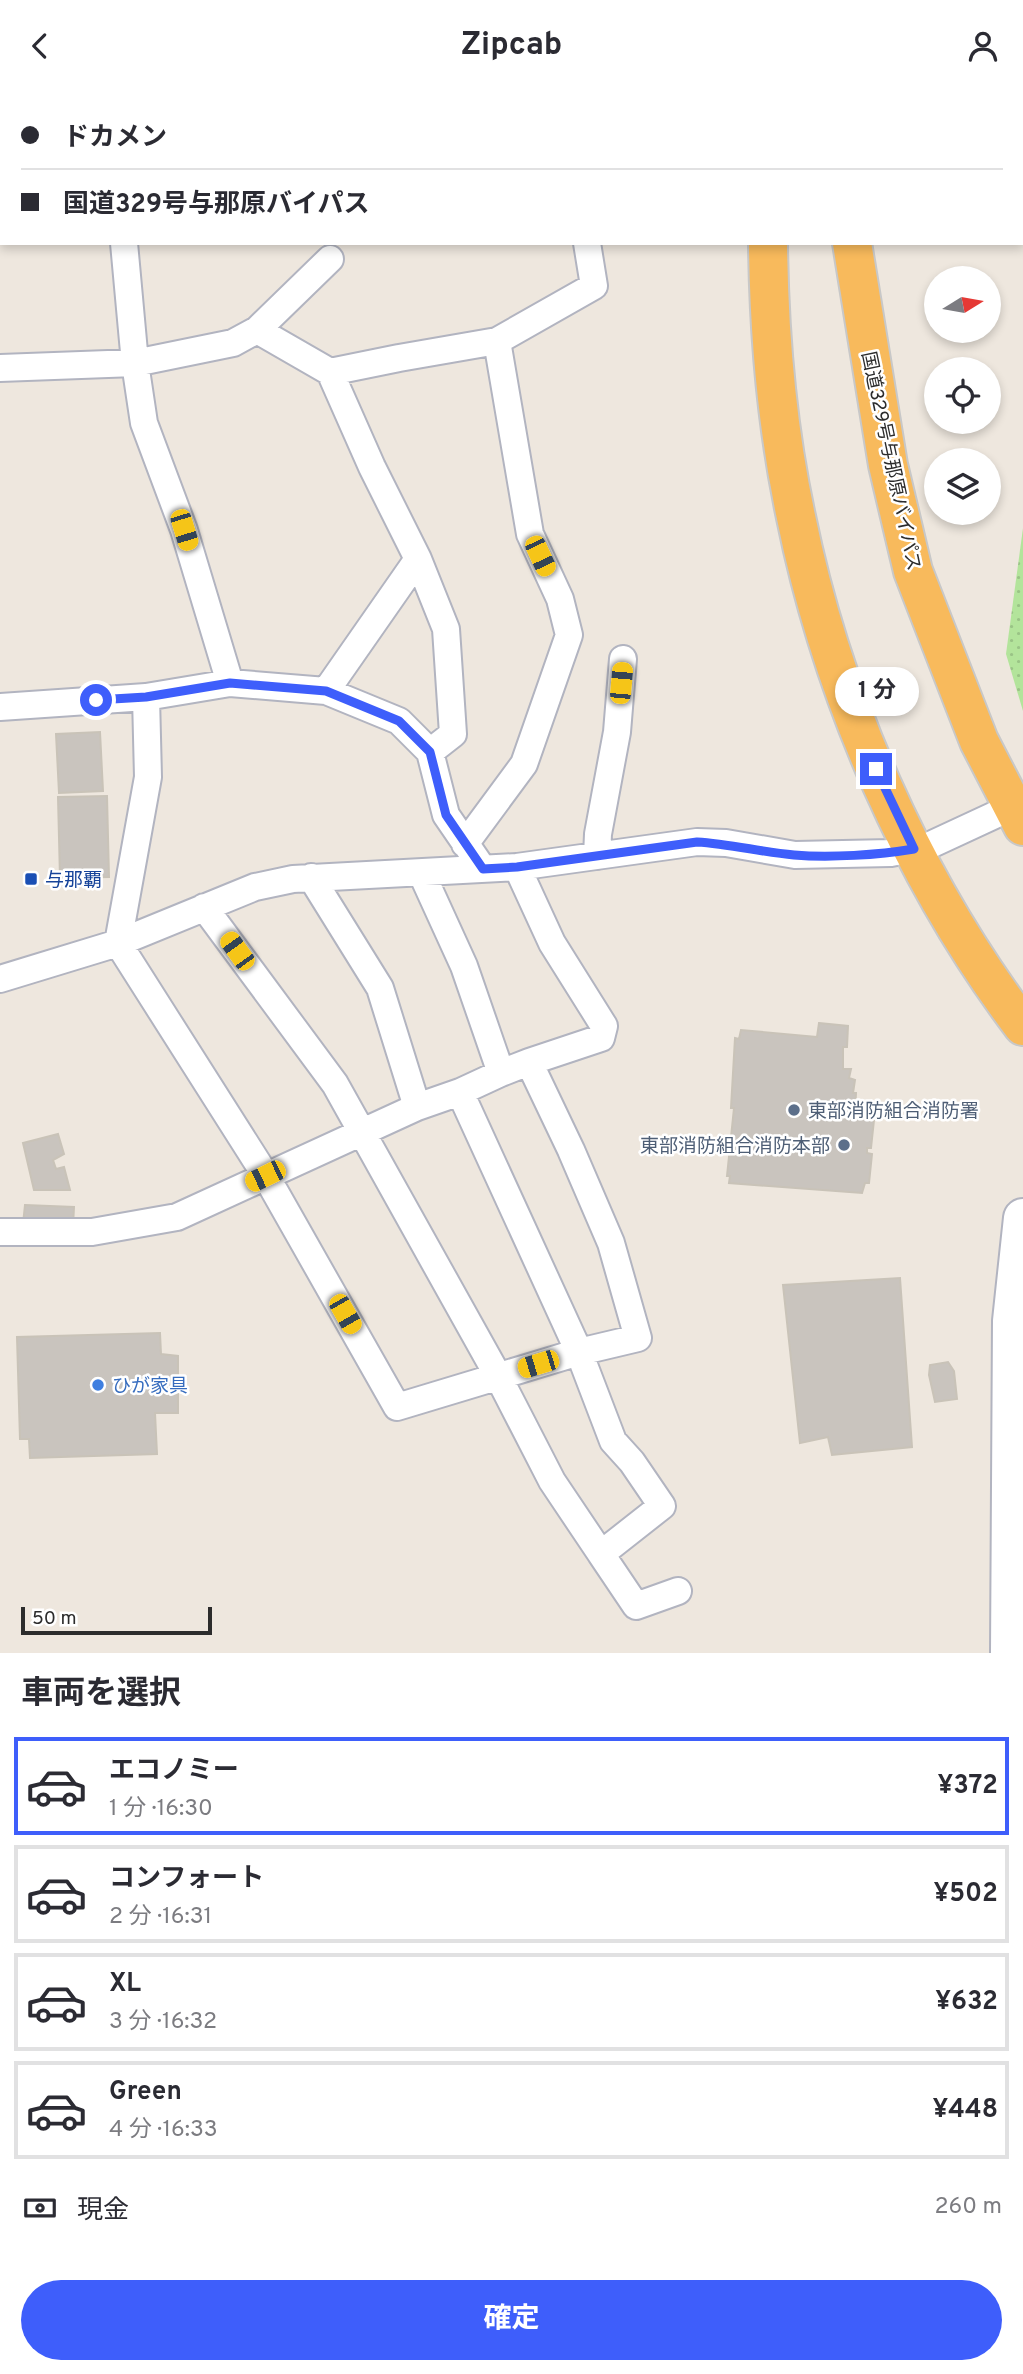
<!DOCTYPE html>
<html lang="ja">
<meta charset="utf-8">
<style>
:root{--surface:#fff;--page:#f7f7f7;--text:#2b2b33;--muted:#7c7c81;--line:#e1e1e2;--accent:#3e5efb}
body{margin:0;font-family:Overpass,"Noto Sans JP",sans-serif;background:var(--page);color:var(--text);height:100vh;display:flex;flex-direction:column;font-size:26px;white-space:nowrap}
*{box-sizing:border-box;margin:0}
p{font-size:23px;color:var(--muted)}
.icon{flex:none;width:38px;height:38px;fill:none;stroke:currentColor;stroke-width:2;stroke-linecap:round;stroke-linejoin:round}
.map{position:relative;height:1562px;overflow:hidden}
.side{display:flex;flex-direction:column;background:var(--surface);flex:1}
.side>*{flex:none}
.guide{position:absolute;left:0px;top:0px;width:1024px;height:154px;box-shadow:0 4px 10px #0003;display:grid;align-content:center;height:154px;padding:0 21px;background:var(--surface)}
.needle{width:46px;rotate:79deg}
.buttons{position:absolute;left:924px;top:175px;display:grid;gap:14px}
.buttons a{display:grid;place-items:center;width:77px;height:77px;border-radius:50%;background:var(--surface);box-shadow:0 4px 10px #0003;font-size:35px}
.scale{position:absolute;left:21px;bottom:18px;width:191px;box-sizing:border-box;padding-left:7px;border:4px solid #2c2c2c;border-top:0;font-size:19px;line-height:24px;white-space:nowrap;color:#2c2c2c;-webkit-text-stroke:5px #fff;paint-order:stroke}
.end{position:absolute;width:32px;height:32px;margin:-16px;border:9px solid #3e5efb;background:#fff;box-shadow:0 0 0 4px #fff}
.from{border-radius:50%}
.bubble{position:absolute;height:49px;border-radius:24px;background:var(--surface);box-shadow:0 4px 10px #0003;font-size:23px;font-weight:700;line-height:49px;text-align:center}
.car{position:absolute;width:21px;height:42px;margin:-21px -10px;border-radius:9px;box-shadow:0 0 5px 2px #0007;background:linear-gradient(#f5c518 24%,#345 0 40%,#f5c518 0 76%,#345 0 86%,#f5c518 0)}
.guide b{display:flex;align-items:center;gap:24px;height:66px;font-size:26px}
.guide b+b{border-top:2px solid var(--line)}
.guide i{width:18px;height:18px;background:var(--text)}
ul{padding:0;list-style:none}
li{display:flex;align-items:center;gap:21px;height:98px;margin:0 14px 10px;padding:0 7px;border:4px solid var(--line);border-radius:0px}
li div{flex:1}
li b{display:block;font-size:26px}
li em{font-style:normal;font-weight:700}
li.current{border-color:var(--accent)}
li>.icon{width:63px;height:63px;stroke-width:1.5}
h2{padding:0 21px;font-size:32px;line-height:84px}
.pay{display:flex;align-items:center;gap:18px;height:77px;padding:0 21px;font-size:26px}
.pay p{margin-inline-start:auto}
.action{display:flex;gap:14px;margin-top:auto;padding:14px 21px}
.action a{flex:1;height:80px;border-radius:42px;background:var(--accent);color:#fff;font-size:28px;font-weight:700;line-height:80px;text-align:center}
header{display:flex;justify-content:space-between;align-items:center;height:91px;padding:0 21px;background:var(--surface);font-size:32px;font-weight:700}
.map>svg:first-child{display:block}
.grass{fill:url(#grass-dots)}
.building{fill:#c9c4be;stroke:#c9c3b8;stroke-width:2}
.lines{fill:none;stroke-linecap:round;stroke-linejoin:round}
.minor-casing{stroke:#b2b4c0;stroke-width:30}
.secondary-casing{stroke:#b2b4c0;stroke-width:42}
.trunk-casing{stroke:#c8c8c8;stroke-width:42}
.minor{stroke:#fff;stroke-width:26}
.secondary{stroke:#fff;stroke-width:38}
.trunk{stroke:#f8ba5c;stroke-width:38}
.route{stroke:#3e5efb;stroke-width:9}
.transit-dot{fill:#1a4fb4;stroke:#fff;stroke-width:2.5}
.service-dot{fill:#5c6f8a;stroke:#fff;stroke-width:2.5}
.shop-dot{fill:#3f7fe0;stroke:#fff;stroke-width:2.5}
.labels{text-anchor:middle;stroke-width:5;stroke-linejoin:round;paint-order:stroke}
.street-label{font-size:19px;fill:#2c2c2c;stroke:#fff}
.transit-label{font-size:19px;fill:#164399;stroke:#fff;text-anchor:start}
.service-label{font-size:19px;fill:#4e5e75;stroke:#fff;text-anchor:start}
.shop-label{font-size:19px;fill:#366cbe;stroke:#fff;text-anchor:start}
</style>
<header><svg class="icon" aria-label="back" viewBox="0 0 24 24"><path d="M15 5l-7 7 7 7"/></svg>Zipcab<svg class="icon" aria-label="person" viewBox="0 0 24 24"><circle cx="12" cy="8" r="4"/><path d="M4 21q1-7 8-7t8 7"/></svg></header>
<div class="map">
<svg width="1023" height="1562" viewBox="0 0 1023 1562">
<defs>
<pattern id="grass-dots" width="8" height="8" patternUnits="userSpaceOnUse" patternTransform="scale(1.75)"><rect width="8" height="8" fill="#b3e49b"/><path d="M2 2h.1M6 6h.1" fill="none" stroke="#9ac486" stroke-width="1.8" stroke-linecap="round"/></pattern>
</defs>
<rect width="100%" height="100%" fill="#eee7de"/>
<!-- grass -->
<path class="grass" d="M1023 437V620L1006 563Z"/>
<!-- building -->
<path class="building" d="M100 641 103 700 59 702 56 643Z
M107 705 109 786 60 787 58 706Z
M819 932 848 935 847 956H843V978H851L849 987 855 989 853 1002H856L855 1021 853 1023 871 1024 870 1029H874L871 1057H867V1062L872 1063 869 1092H865L862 1102 729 1092 730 1085H727L734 1017H731L735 947 739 948 741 939 817 946Z
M58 1043 64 1063 53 1069 56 1078 64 1076 70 1099H34L23 1052Z
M25 1114 74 1116 73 1135 23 1133Z
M900 1187 912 1356 832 1364 828 1346 800 1352 783 1194Z
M160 1242 161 1263 178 1265V1322H155L157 1363 30 1367 29 1348H20L17 1246Z
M948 1271 954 1280 957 1308 935 1311 929 1284 930 1274Z"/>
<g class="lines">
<defs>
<path id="minor" d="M136 2 137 0
M303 2 306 0
M567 2V0
M124 152 135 272 144 332 184 439 230 592
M257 239 330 168
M0 277 135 272 233 252 257 239 330 281 372 376 418 468 326 600
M330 281 399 267 497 250 594 195 587 152
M418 468 446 538 453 643 430 661
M146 606 148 686 118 852 266 1085 397 1316 579 1261 638 1247 611 1152 571 1059 529 971 501 982
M0 616 146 606 230 592 326 600 399 630 430 661 446 724 483 778
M465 753 524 673 569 544 560 508 530 443 497 250
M597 765 598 743 617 641 623 568
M517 776 552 852 604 935 601 947 529 971
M311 786 380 897 417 1016
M204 816 335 993 498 1285 552 1390 601 1463 662 1415 632 1371 613 1350 579 1261 460 1001
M0 888 118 852 255 796 293 788 517 776 697 751 726 752 795 764 891 762 928 755 1012 716
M0 1141H92L177 1126 417 1016 460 1001 501 982 464 875 422 783
M601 1463 636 1515 678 1500"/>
<path id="secondary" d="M1010 1562 1012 1230 1023 1127"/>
<path id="trunk" d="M767 0V2
M831 0V2
M0 102 2 25
M768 152C769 243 777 337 796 426 832 605 913 790 1023 935
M852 152 888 374 913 480 979 650 1023 735"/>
</defs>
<!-- minor casing -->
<use href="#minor" class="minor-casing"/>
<!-- secondary casing -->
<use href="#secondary" class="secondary-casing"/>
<!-- trunk casing -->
<use href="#trunk" class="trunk-casing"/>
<!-- minor -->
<use href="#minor" class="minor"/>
<!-- secondary -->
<use href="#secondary" class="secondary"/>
<!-- trunk -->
<use href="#trunk" class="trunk"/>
</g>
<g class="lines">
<!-- route -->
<path class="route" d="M96 609 146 606 230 592 326 600 399 630 430 661 446 724 483 778 517 776 697 751C730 753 761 761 794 764 830 767 878 764 914 758L876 678"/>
</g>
<!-- markers -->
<rect class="transit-dot" x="24" y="781" width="14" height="14" rx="3.5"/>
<g class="service-dot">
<circle cx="794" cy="1019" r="7"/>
<circle cx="844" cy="1054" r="7"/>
</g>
<circle class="shop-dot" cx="98" cy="1294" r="7"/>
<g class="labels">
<!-- street labels -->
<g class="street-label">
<text transform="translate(892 370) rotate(78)" y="7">国道329号与那原バイパス</text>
</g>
<!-- transit labels -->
<g class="transit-label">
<text x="45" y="795">与那覇</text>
</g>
<!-- service labels -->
<g class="service-label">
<text x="808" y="1026">東部消防組合消防署</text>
<text x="830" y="1061" text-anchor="end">東部消防組合消防本部</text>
</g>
<!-- shop labels -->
<g class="shop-label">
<text x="112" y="1301">ひが家具</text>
</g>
</g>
</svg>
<div class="buttons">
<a><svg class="needle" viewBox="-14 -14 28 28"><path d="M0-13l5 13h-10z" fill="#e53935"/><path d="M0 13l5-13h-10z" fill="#7c7c81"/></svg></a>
<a><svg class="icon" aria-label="locate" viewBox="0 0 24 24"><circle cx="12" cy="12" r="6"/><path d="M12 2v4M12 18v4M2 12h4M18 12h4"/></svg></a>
<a><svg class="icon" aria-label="layers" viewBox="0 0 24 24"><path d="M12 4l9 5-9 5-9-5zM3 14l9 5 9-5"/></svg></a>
</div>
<div class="scale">50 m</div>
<i class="end from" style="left:96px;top:609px"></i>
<i class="end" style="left:876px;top:678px"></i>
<div class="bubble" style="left:835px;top:576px;width:84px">1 分</div>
<i class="car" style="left:184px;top:439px;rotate:163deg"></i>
<i class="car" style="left:540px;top:465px;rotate:155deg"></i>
<i class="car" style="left:621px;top:592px;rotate:5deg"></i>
<i class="car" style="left:237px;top:860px;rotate:324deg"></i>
<i class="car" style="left:265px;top:1085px;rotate:244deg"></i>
<i class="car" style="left:345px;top:1223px;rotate:150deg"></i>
<i class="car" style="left:538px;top:1273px;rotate:253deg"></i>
<div class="guide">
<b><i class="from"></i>ドカメン</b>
<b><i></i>国道329号与那原バイパス</b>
</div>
</div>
<section class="side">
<h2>車両を選択</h2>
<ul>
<li class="current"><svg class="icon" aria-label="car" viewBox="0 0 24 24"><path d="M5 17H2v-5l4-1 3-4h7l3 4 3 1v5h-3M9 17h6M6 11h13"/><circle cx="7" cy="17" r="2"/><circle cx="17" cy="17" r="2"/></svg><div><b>エコノミー</b><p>1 分 · 16:30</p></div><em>¥372</em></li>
<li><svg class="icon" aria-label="car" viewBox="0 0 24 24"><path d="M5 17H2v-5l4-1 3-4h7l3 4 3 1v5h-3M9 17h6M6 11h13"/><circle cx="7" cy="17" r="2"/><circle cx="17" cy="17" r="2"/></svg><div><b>コンフォート</b><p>2 分 · 16:31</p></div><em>¥502</em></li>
<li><svg class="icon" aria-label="car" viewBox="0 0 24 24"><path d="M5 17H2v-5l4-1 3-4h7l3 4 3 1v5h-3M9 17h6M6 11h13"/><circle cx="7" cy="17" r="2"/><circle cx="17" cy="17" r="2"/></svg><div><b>XL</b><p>3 分 · 16:32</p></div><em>¥632</em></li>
<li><svg class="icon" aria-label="car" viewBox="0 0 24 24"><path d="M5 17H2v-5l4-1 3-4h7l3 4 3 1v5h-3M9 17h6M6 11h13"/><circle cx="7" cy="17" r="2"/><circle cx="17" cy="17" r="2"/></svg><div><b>Green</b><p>4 分 · 16:33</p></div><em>¥448</em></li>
</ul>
<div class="pay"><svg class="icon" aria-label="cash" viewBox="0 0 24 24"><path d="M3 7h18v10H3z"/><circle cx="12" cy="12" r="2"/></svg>現金<p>260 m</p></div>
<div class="action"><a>確定</a></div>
</section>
